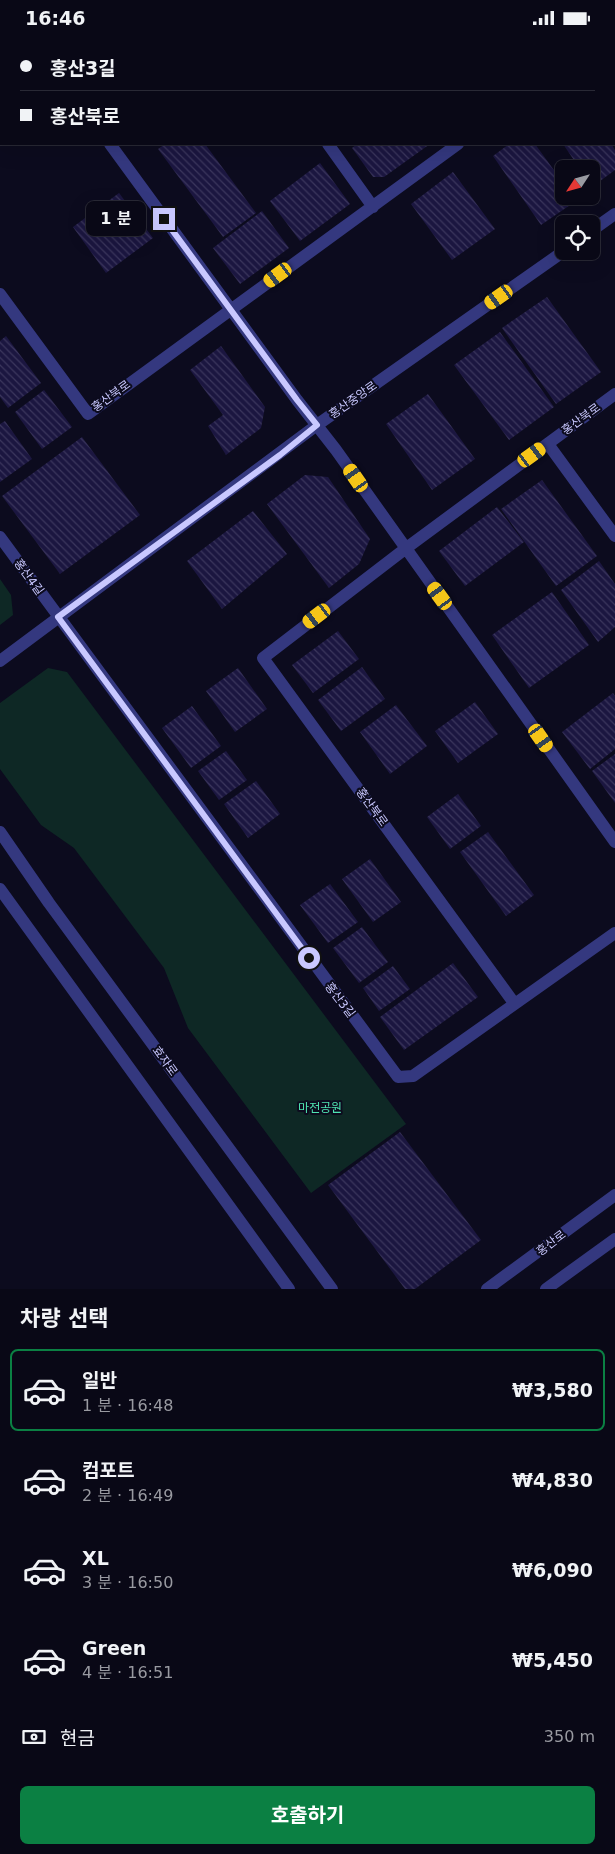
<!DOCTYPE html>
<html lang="ko">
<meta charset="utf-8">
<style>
:root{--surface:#090816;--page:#171623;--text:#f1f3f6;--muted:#999aa1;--line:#292935;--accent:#0b8043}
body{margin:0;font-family:"DejaVu Sans","Noto Sans KR",sans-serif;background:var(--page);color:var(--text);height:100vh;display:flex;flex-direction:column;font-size:19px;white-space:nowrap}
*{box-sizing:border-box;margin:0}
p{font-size:16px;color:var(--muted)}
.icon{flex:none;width:28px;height:28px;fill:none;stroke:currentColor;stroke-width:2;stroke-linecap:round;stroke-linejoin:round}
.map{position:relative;height:1254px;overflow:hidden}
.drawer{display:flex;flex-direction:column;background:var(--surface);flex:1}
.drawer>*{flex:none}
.top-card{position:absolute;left:0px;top:0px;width:615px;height:110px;box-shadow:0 5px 20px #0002,0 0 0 1px var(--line);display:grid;align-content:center;height:110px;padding:0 20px;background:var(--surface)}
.needle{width:32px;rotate:234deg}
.fabs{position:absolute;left:555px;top:125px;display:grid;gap:10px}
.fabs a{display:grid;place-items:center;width:45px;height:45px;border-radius:8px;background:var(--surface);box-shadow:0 5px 20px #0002,0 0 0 1px var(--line);font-size:25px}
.end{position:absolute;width:22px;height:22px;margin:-11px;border:6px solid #c9c8ff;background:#111;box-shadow:0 0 0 2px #111}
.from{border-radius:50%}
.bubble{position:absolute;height:35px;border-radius:8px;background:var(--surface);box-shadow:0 5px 20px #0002,0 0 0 1px var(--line);font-size:16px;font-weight:700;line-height:35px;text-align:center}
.car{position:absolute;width:15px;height:30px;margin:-15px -8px;border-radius:6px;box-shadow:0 0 4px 1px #0007;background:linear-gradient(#f5c518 24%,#345 0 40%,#f5c518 0 76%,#345 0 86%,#f5c518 0)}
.top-card b{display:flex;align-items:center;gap:18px;height:48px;font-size:19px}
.top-card b+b{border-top:1px solid var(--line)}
.top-card i{width:12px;height:12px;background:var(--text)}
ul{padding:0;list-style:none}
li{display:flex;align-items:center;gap:15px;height:82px;margin:0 10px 8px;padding:0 10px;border:2px solid transparent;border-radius:8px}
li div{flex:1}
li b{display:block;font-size:19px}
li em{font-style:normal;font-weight:700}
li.active{border-color:var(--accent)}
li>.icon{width:45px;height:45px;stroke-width:1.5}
h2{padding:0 20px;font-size:22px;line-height:60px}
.pay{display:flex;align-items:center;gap:12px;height:55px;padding:0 20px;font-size:19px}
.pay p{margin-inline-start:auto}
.primary-button{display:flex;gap:10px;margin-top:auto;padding:10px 20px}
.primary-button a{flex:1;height:58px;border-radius:8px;background:var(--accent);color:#fff;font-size:20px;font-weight:700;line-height:58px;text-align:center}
.status{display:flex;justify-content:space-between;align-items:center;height:35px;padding:0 25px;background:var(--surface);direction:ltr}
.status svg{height:14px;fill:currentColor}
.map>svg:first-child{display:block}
.park{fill:#0e2825}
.building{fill:url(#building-back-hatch)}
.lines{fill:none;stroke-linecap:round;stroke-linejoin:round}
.minor{stroke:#34387f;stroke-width:12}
.tertiary{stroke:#34387f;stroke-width:12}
.route{stroke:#c9c8ff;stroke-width:6}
.labels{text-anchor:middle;stroke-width:4;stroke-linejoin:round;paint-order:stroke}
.street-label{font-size:12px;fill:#c9c8ff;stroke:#0c0b1e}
.park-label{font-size:12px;fill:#4fe3b1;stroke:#0c0b1e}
</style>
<div class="status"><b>16:46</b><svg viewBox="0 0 49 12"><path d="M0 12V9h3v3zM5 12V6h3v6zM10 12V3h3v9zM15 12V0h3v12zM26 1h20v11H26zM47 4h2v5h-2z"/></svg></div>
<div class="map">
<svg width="615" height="1254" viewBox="0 0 615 1254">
<defs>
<pattern id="building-back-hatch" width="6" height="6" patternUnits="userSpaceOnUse" patternTransform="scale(1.25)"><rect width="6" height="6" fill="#1b1640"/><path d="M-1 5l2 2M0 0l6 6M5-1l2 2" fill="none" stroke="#3b365d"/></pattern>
</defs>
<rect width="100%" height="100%" fill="#0c0b1e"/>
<!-- park -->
<path class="park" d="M0 544 11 560 13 580 0 590Z
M48 633 67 637 406 1089 311 1158 188 993 164 933 74 813 41 790 0 734V668Z"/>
<!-- building -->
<path class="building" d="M165 109H205L256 178 223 202 158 114Z
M357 109H430L384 142H373L352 113Z
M509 109H535L564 149V161H573L576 166 541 190 493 121Z
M563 109H611L615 115V135L592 152 591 134H580Z
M320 128 350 169 300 206 270 166Z
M453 137 495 194 452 225 411 169Z
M119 158 153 203 106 238 73 192Z
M262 176 289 213 240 249 213 213Z
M547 262 601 337 556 369 502 293Z
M500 297 554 372 509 405 454 330Z
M6 301 41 348 8 373 0 362V306Z
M221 311 265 372 261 393 226 420 208 391 223 380 190 335Z
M44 355 72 392 42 414 15 377Z
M428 359 475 424 432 455 386 389Z
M5 386 32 424 0 447V389Z
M82 402 140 480 60 539 2 461Z
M305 440 328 442 370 504 359 529 329 553 267 469Z
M542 445 597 521 556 551 501 474Z
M497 472 524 507 465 551 439 516Z
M253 476 287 519 222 574 187 526Z
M599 526 615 549V592L598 607 561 555Z
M552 557 589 610 529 653 492 600Z
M338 596 359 624 313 658 292 630Z
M362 632 385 664 341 696 318 665Z
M238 633 267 674 235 697 206 656Z
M613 658 615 661V714L590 734 562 697Z
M475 667 498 699 458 728 435 696Z
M396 670 427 711 390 739 360 697Z
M192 671 221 711 191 733 162 693Z
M226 716 247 745 219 765 198 736Z
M615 719V768L592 736Z
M256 746 280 779 248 803 224 769Z
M458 759 481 791 450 814 427 782Z
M488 797 534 860 506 881 460 817Z
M370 824 401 867 373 887 342 844Z
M330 849 358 887 328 908 300 870Z
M362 892 388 927 359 948 333 913Z
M453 928 478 962 404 1015 380 982Z
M393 931 410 954 379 976 363 953Z
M400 1097 481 1205 415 1254H405L328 1150Z"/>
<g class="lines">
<!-- minor -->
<path class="minor" d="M30 0 31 1
M251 0 252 1
M516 0 517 1
M607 1 609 0
M110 109 297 365 336 415 615 807
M328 109 373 172
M0 259 88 379 458 109
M548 409 615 501
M0 502 398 1042 413 1041 615 898
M514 968 263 623 405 514 615 359"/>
<!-- tertiary -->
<path class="tertiary" d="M591 196 615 179
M0 626 317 390 564 216
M0 797 49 868 332 1254
M0 854 289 1254
M487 1254 615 1160
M546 1254 615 1204"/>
</g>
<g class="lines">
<!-- route -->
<path class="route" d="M164 184 297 365 317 390 280 420 58 582 309 923"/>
</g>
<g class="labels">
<!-- street labels -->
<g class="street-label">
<text transform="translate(111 361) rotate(-36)" y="4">홍산북로</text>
<text transform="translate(353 365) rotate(-35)" y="4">홍산중앙로</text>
<text transform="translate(581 384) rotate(-36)" y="4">홍산북로</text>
<text transform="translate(29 542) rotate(54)" y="4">홍산4길</text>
<text transform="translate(372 772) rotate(54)" y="4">홍산북로</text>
<text transform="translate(340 965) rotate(53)" y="4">홍산3길</text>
<text transform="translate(165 1026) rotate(54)" y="4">효자로</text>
<text transform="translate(551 1208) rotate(-37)" y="4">홍산로</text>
</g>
<!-- park labels -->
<g class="park-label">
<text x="320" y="1077">마전공원</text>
</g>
</g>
</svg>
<div class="fabs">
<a><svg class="needle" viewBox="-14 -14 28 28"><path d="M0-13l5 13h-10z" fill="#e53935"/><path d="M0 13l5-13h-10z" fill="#999aa1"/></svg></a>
<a><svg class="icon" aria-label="locate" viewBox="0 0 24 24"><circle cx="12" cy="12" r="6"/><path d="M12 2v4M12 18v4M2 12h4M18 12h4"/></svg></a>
</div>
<i class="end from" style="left:309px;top:923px"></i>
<i class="end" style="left:164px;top:184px"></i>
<div class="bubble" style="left:86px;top:166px;width:60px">1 분</div>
<i class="car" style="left:278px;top:240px;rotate:234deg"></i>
<i class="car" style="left:499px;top:262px;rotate:235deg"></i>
<i class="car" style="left:532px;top:420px;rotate:54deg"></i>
<i class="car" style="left:356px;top:443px;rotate:325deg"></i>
<i class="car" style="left:440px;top:561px;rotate:324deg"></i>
<i class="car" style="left:317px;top:581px;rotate:233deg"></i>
<i class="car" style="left:541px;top:703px;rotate:145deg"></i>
<div class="top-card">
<b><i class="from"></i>홍산3길</b>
<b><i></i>홍산북로</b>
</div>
</div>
<section class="drawer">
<h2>차량 선택</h2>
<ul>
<li class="active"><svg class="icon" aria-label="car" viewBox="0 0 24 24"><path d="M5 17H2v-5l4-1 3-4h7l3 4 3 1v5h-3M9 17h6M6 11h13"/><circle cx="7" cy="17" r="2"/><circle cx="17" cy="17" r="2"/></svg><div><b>일반</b><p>1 분 · 16:48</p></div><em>₩3,580</em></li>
<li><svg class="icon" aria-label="car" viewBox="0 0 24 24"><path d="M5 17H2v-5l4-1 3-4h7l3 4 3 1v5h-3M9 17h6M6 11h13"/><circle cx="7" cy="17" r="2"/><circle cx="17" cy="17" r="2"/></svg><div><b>컴포트</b><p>2 분 · 16:49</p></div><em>₩4,830</em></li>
<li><svg class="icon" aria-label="car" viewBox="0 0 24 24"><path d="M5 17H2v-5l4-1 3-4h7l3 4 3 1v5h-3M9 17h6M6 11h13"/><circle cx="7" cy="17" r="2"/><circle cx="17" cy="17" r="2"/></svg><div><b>XL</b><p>3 분 · 16:50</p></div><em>₩6,090</em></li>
<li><svg class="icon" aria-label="car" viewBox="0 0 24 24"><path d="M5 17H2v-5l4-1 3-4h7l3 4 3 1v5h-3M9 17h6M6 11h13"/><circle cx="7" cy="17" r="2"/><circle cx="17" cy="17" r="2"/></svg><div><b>Green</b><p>4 분 · 16:51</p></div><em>₩5,450</em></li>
</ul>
<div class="pay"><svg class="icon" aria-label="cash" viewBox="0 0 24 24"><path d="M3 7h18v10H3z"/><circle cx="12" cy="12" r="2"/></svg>현금<p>350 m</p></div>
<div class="primary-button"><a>호출하기</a></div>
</section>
